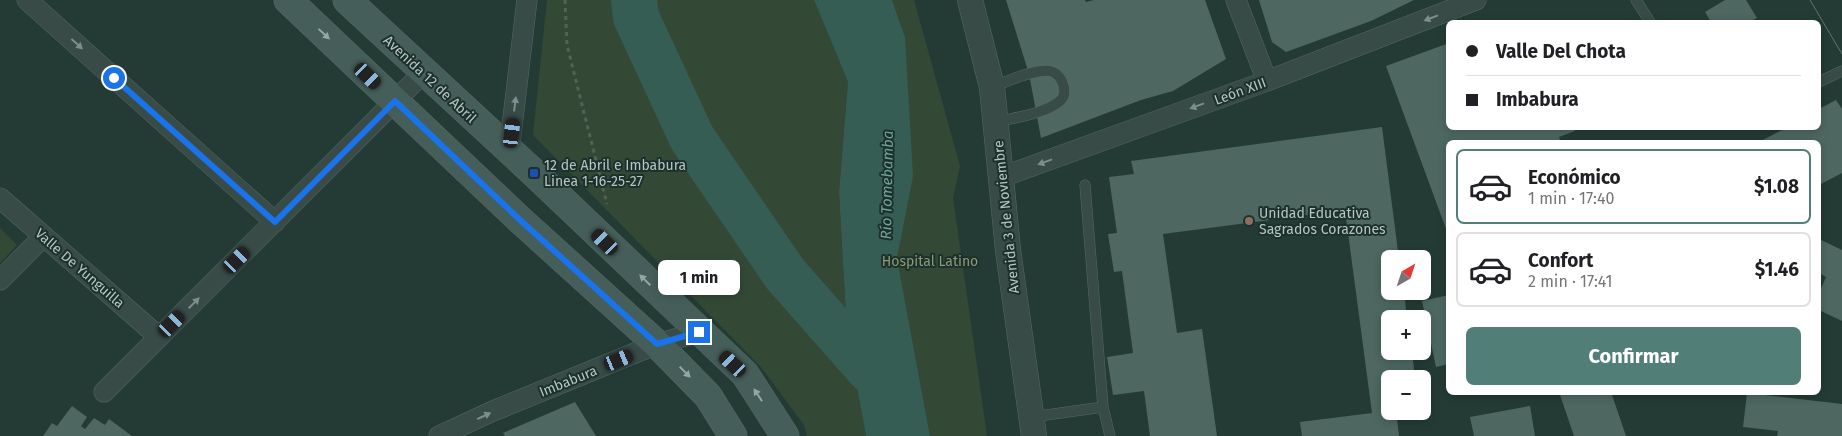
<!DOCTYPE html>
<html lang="es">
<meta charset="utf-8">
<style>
:root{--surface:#fff;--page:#f2f2f2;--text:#202124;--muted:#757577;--line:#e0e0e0;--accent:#517f78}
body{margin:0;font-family:"Fira Sans",sans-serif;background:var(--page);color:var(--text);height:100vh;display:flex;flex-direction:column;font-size:19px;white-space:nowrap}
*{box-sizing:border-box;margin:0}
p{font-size:16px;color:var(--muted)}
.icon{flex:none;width:28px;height:28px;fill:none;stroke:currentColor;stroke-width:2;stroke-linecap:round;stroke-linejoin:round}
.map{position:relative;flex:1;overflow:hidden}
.details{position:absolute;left:1446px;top:140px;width:375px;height:255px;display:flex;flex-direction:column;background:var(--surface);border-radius:8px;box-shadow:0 2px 8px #0003}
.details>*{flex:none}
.guide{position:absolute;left:1446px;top:20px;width:375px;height:110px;border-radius:8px;box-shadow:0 2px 8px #0003;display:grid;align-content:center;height:110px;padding:0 20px;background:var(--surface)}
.needle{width:32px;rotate:39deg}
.tools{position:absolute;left:1381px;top:250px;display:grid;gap:10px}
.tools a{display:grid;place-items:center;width:50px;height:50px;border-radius:8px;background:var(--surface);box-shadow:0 2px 8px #0003;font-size:25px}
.end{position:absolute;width:22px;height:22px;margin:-11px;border:6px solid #1a73e8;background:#fff;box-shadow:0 0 0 2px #fff}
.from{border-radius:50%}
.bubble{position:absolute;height:35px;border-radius:8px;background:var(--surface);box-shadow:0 2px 8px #0003;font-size:16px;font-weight:700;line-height:35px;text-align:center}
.car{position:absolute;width:15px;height:30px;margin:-15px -8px;border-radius:6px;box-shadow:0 0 4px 1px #0007;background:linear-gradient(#222 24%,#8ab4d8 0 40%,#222 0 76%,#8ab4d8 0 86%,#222 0)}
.guide b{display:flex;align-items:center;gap:18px;height:48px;font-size:19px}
.guide b+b{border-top:1px solid var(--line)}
.guide i{width:12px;height:12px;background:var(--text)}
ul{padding:9px 0 0;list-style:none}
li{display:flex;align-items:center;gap:15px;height:75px;margin:0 10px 8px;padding:0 10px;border:2px solid var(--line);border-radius:8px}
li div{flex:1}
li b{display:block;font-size:19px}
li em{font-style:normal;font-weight:700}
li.selected{border-color:var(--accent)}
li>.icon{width:45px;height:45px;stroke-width:1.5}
.button{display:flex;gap:10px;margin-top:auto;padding:10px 20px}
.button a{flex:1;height:58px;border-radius:8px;background:var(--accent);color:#fff;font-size:20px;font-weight:700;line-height:58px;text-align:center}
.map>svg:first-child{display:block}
.green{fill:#334936}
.water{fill:#355d54}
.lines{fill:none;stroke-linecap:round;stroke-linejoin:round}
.river{stroke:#355d54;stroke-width:46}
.building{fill:#4e6761}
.service-casing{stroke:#566965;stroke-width:11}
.minor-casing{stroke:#566965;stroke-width:21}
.tertiary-casing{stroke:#566965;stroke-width:26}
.secondary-casing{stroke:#566965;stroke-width:29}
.path{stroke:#4f6457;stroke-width:3;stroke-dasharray:4 4;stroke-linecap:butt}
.service{stroke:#384b47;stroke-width:10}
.minor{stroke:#384b47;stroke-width:20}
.tertiary{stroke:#384b47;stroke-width:25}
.secondary{stroke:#465e59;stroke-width:28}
.tram{stroke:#5c746f;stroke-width:1}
.oneway{fill:#7c8f8b}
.oneway2{fill:#93a8a3}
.route{stroke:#1a73e8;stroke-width:6}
.transit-dot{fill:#1a4fb4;stroke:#1d302c;stroke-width:2}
.education-dot{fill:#8d6e63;stroke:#1d302c;stroke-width:2}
.labels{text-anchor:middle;stroke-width:4;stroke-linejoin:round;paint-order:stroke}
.street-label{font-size:14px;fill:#b4c7c3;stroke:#1d302c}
.poi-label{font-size:14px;fill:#b4c7c3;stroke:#1d302c;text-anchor:start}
.park-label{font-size:14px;fill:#8b9b73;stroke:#1d302c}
.water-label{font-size:15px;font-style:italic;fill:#6ea497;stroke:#1d302c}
</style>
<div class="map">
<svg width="1842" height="436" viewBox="0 0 1842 436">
<rect width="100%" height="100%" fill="#243b35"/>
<!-- green -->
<path class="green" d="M547 0H814L848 82 839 192 847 333 866 436H807L804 425 761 367 533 135Z
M892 0H914L960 166 953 198 987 436H930L897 258 905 37Z
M0 228 17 245 0 263Z"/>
<!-- water -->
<path class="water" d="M814 0H892L905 37 913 176 897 258 930 436H866L847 333 839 192 848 82Z"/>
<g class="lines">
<!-- river -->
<path class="river" d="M634 0 636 17 692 138 785 274 868 368 893 391"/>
</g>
<!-- building -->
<path class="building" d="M1006 0H1085L1086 2 1094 0H1205L1226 59 1173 91 1141 100 1041 138 1029 74Z
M1259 0H1414L1371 21 1286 52 1272 42Z
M1725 0H1746L1757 18 1749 22H1711L1705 12Z
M1449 43V128H1574L1575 131 1559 137 1561 142H1449V237L1386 66Z
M1836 100 1842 109V173L1819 185V142H1759L1786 128H1819V109Z
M1382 127 1399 259H1390V291H1404L1407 319H1390V351H1412L1415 379H1390V411H1396L1399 436H1302L1300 422 1372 413 1345 210 1163 234 1177 333 1202 329 1217 436H1150L1144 391 1113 395 1107 357 1133 353 1122 271 1114 272 1108 234 1117 233 1109 177 1134 174 1131 161Z
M1819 239 1842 250V321L1819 310V293L1826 277 1819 273Z
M1449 295V364L1436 367 1422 301Z
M1559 392H1611L1626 436H1574Z
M1747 393 1842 404V436H1777L1778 431 1743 427Z
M575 402 596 436H505L503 433Z
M72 406 87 417 81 426 85 429 94 418 105 425 109 419 132 436H43L52 423 57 426Z
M1530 406 1535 436H1474L1470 417Z"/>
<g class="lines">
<defs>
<path id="service" d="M1636 0 1650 22
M1819 82 1842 71
M993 87C1006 82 1040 66 1053 72 1062 76 1069 93 1060 101 1044 114 1016 117 997 122
M1103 407 1110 436
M1032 417 1103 407 1085 185"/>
<path id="minor" d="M27 0 275 222
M1236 0 1267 81
M509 152 527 0
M1002 177 1267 81 1476 0
M0 198 159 337
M0 280 44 236
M104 392 423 73
M439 436 493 411 657 344 699 332"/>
<path id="tertiary" d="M970 0 992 87 1008 250 1034 436"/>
<path id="secondary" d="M288 0 519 219 657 344 708 396 733 436
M347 0 534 173 745 374 785 436"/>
</defs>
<!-- service casing -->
<use href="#service" class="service-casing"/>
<!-- minor casing -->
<use href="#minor" class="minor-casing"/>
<!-- tertiary casing -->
<use href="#tertiary" class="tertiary-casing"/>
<!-- secondary casing -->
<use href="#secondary" class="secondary-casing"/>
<!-- path -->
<path class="path" d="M565 0 567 45 607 204"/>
<!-- service -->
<use href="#service" class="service"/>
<!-- minor -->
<use href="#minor" class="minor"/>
<!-- tertiary -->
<use href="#tertiary" class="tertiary"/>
<!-- secondary -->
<use href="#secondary" class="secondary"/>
<!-- tram -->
<path class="tram" d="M1810 0 1842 54"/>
</g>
<!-- one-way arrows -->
<defs><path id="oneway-solid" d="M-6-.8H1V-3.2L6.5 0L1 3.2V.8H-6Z" transform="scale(1.25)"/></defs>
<g class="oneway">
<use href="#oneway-solid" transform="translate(1431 18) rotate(159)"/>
<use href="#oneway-solid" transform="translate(77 44) rotate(42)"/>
<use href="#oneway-solid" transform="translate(515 104) rotate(-83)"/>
<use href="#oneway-solid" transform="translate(1197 106) rotate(160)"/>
<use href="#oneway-solid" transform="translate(1045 162) rotate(160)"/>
<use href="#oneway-solid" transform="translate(194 303) rotate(-45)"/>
<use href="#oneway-solid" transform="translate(484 416) rotate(-25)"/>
</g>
<g class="oneway2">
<use href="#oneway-solid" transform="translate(324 34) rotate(43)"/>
<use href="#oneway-solid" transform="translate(645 280) rotate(-136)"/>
<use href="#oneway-solid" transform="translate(685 372) rotate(45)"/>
<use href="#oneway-solid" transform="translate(758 395) rotate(-123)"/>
</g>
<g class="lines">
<!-- route -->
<path class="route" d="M114 78 275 222 395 101 519 219 657 344 699 332"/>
</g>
<!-- markers -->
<rect class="transit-dot" x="529" y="168" width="10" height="10" rx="2.5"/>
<circle class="education-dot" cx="1249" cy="221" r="5"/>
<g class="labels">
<!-- street labels -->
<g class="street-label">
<text transform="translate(430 79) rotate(43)" y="5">Avenida 12 de Abril</text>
<text transform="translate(1240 91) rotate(-20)" y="5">León XIII</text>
<text transform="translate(1006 217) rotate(-96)" y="5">Avenida 3 de Noviembre</text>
<text transform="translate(80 268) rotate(41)" y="5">Valle De Yunguilla</text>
<text transform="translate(568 381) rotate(-22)" y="5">Imbabura</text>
</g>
<!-- poi labels -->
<g class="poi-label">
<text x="544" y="170">12 de Abril e Imbabura<tspan x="544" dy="16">Linea 1-16-25-27</tspan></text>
<text x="1259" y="218">Unidad Educativa<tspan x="1259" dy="16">Sagrados Corazones</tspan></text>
</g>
<!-- park labels -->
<g class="park-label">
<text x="930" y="266">Hospital Latino</text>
</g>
<!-- water labels -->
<g class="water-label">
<text transform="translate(887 185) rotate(-89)" y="5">Río Tomebamba</text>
</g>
</g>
</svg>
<div class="tools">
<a><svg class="needle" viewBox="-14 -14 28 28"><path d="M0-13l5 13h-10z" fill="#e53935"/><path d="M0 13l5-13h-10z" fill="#757577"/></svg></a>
<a>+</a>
<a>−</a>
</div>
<i class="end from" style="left:114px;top:78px"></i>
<i class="end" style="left:699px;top:332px"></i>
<div class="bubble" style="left:658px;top:260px;width:82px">1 min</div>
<i class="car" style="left:368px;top:76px;rotate:134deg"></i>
<i class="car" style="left:512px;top:133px;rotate:7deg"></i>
<i class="car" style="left:605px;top:242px;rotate:314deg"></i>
<i class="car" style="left:237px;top:260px;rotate:45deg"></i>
<i class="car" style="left:172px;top:324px;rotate:45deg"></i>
<i class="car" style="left:619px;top:360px;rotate:68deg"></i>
<i class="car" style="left:733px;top:364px;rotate:313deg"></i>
<div class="guide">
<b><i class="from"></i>Valle Del Chota</b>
<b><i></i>Imbabura</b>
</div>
<section class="details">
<ul>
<li class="selected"><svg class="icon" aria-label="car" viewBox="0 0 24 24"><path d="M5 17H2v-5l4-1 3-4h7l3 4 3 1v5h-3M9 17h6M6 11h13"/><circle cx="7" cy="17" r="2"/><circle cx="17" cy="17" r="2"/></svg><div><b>Económico</b><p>1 min · 17:40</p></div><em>$1.08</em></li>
<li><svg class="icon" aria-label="car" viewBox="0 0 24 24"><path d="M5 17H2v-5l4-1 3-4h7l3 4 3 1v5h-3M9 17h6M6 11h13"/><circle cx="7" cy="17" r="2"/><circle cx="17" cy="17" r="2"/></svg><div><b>Confort</b><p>2 min · 17:41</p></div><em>$1.46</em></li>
</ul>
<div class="button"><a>Confirmar</a></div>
</section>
</div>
